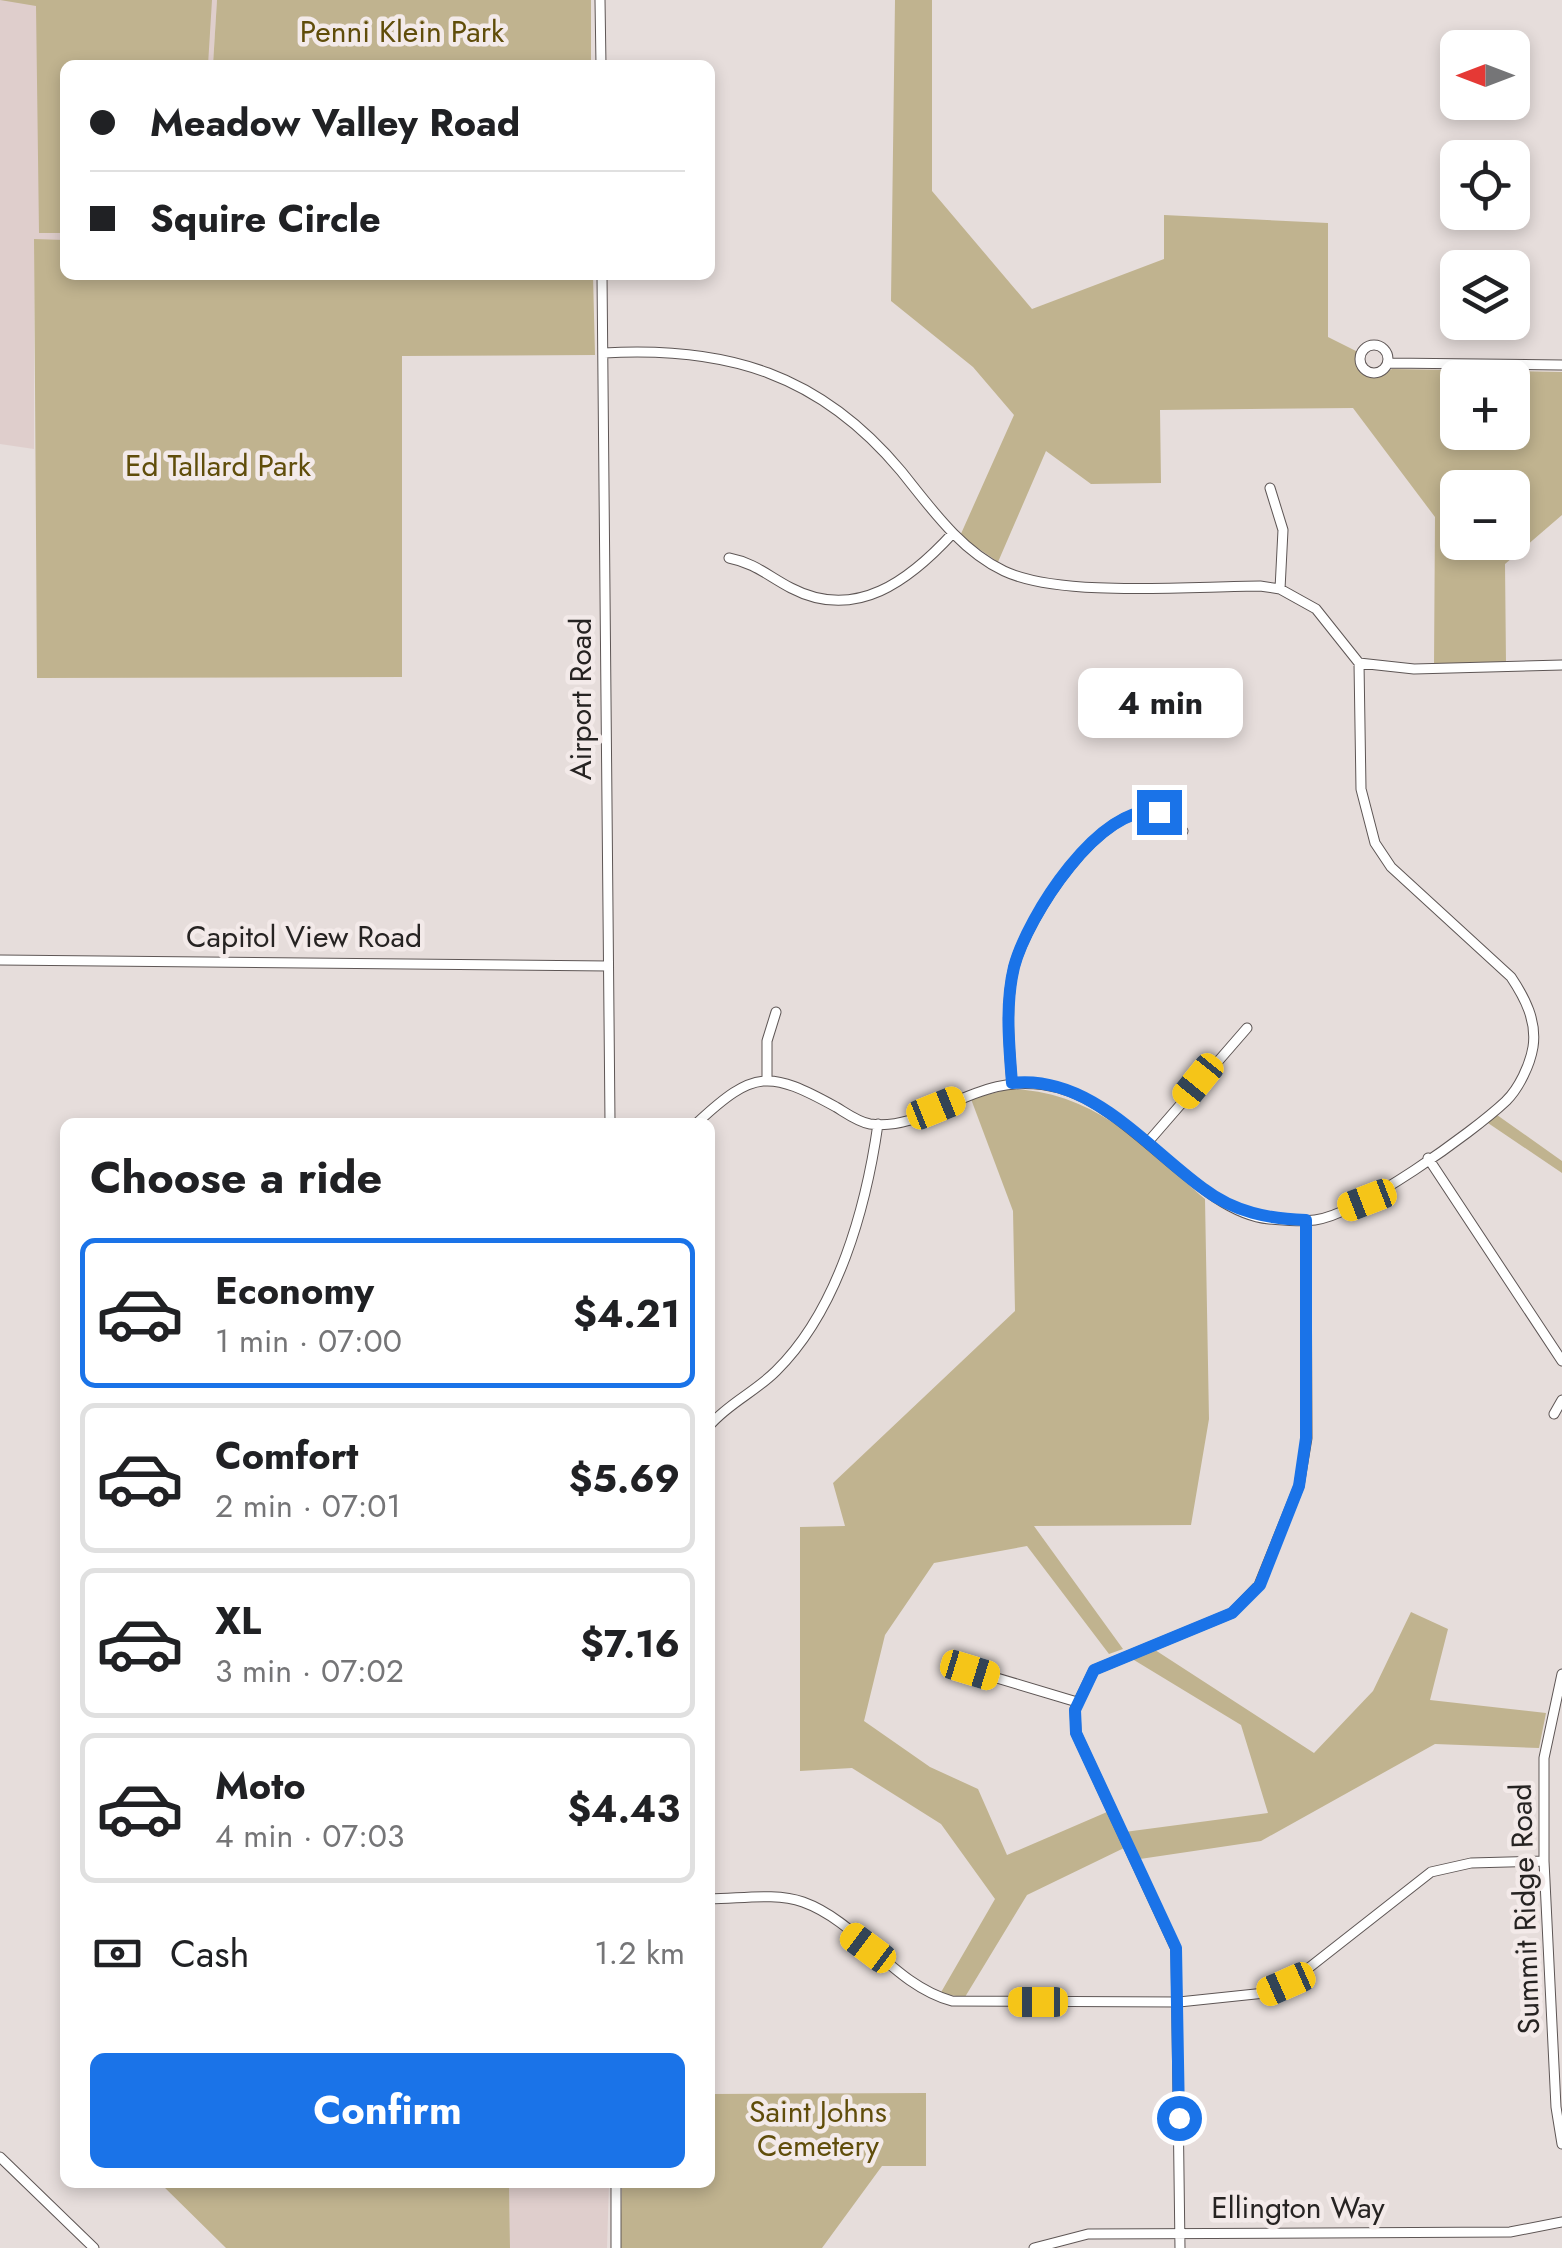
<!DOCTYPE html>
<meta charset="utf-8">
<style>
:root{--surface:#fff;--page:#f6f6f6;--text:#202124;--muted:#757577;--line:#e0e0e0;--accent:#1a73e8}
body{margin:0;font-family:Jost,sans-serif;background:var(--page);color:var(--text);height:100vh;display:flex;flex-direction:column;font-size:38px;white-space:nowrap}
*{box-sizing:border-box;margin:0}
p{font-size:32px;color:var(--muted)}
.icon{flex:none;width:55px;height:55px;fill:none;stroke:currentColor;stroke-width:2;stroke-linecap:round;stroke-linejoin:round}
.map{position:relative;flex:1;overflow:hidden}
.panel{position:absolute;left:60px;top:1118px;width:655px;height:1070px;display:flex;flex-direction:column;background:var(--surface);border-radius:15px;box-shadow:0 5px 15px #0003}
.panel>*{flex:none}
.top-card{position:absolute;left:60px;top:60px;width:655px;height:220px;border-radius:15px;box-shadow:0 5px 15px #0003;display:grid;align-content:center;height:220px;padding:0 30px;background:var(--surface)}
.needle{width:65px;rotate:270deg}
.buttons{position:absolute;left:1440px;top:30px;display:grid;gap:20px}
.buttons a{display:grid;place-items:center;width:90px;height:90px;border-radius:15px;background:var(--surface);box-shadow:0 5px 15px #0003;font-size:50px}
.end{position:absolute;width:45px;height:45px;margin:-22px;border:12px solid #1a73e8;background:#fff;box-shadow:0 0 0 5px #fff}
.from{border-radius:50%}
.bubble{position:absolute;height:70px;border-radius:15px;background:var(--surface);box-shadow:0 5px 15px #0003;font-size:32px;font-weight:700;line-height:70px;text-align:center}
.car{position:absolute;width:30px;height:60px;margin:-30px -15px;border-radius:12px;box-shadow:0 0 8px 2px #0007;background:linear-gradient(#f5c518 24%,#345 0 40%,#f5c518 0 76%,#345 0 86%,#f5c518 0)}
.top-card b{display:flex;align-items:center;gap:35px;height:95px;font-size:38px}
.top-card b+b{border-top:2px solid var(--line)}
.top-card i{width:25px;height:25px;background:var(--text)}
ul{padding:0;list-style:none}
li{display:flex;align-items:center;gap:30px;height:150px;margin:0 20px 15px;padding:0 10px;border:5px solid var(--line);border-radius:15px}
li div{flex:1}
li b{display:block;font-size:38px}
li em{font-style:normal;font-weight:700}
li.on{border-color:var(--accent)}
li>.icon{width:90px;height:90px;stroke-width:1.5}
h2{padding:0 30px;font-size:45px;line-height:120px}
.pay{display:flex;align-items:center;gap:25px;height:110px;padding:0 30px;font-size:38px}
.pay p{margin-inline-start:auto}
.primary-button{display:flex;gap:20px;margin-top:auto;padding:20px 30px}
.primary-button a{flex:1;height:115px;border-radius:15px;background:var(--accent);color:#fff;font-size:40px;font-weight:700;line-height:115px;text-align:center}
.map>svg:first-child{display:block}
.built{fill:#dfcecc}
.green{fill:#c0b38f;fill-rule:evenodd}
.lines{fill:none;stroke-linecap:round;stroke-linejoin:round}
.minor-casing{stroke:#5e5655;stroke-width:11}
.minor{stroke:#fff;stroke-width:9}
.route{stroke:#1a73e8;stroke-width:12}
.labels{text-anchor:middle;stroke-width:9;stroke-linejoin:round;paint-order:stroke}
.park-label{font-size:30px;fill:#604d0a;stroke:#f3eae9}
.street-label{font-size:30px;fill:#262322;stroke:#f3eae9}
</style>
<div class="map">
<svg width="1562" height="2248" viewBox="0 0 1562 2248">
<rect width="100%" height="100%" fill="#e6dddb"/>
<!-- built -->
<path class="built" d="M0 0H217L213 65H65V240H34V449L0 444Z
M509 2183H609L607 2248H510Z"/>
<!-- green -->
<path class="green" d="M0 0H212L208 65H65V233H39L36 6Z
M217 0H591V65H213Z
M895 0H932V191L1032 309 1164 259V215L1328 223V337L1358 352 1362 374 1377 378 1392 369 1562 372V515L1505 564 1506 663 1434 665 1435 517 1353 408 1160 410 1161 483 1091 484 1046 451 998 562 960 536 1014 415 973 367 891 301ZM1458 378H1512V432H1458ZM1458 488H1512V542H1458Z
M34 239 65 240V275H593L595 355 402 356V677L37 678Z
M1009 1089C1095 1091 1144 1146 1205 1199L1209 1419 1191 1525 1034 1526 1123 1649 1109 1654 1027 1546 934 1563 885 1635 864 1721 930 1767 978 1789 1007 1855 1107 1812 1117 1833 1268 1813 1241 1725 1129 1657 1152 1648 1314 1753 1373 1691 1411 1612 1448 1629 1430 1700 1546 1713 1539 1748 1435 1744 1261 1841 1140 1859 1134 1846 1124 1848 1027 1895 965 1997 940 1994 995 1899 941 1824 852 1768 800 1771V1527L845 1526 833 1483 1015 1311 1013 1211 971 1099Z
M1497 1115 1562 1161V1173L1488 1123Z
M926 2093V2166H882L822 2248H620L622 2183 710 2182V2094Z
M160 2183H509L510 2248H226Z"/>
<g class="lines">
<defs>
<path id="minor" d="M600 0 601 65
M602 275 610 1122
M1360 359a14 14 0 1 1 28 0a14 14 0 1 1-28 0Z
M604 353C727 346 820 374 901 471 930 507 960 550 1004 571 1061 598 1194 586 1260 586L1280 589 1316 609 1359 663 1361 789 1375 843 1391 867 1511 977C1525 998 1537 1021 1533 1047 1530 1065 1519 1088 1506 1101 1472 1133 1359 1214 1315 1220 1301 1222 1283 1220 1269 1219 1200 1213 1133 1108 1059 1088 975 1066 934 1132 870 1124 858 1122 846 1113 836 1107 769 1070 754 1070 698 1122
M1388 363 1562 365
M1270 488 1283 530 1280 589
M729 558C755 563 768 576 791 588 856 622 910 580 953 533
M1359 663 1414 669 1562 665
M0 960 608 966
M767 1079V1041L776 1012
M1012 1083C1009 1045 1005 1004 1014 967 1027 918 1101 801 1159 812L1183 831
M1148 1142 1247 1028
M1428 1158 1562 1361
M1554 1414 1562 1400
M710 1425C729 1403 755 1392 776 1371 838 1310 866 1208 878 1124
M970 1670 1077 1702
M1562 1674 1544 1758V1861L1556 2107 1562 2144
M710 1899C739 1899 776 1892 803 1902 859 1922 893 1985 952 2001L1179 2002 1265 1993 1301 1974 1431 1872 1471 1863 1544 1861
M0 2157 94 2248
M616 2248V2182
M1034 2248 1088 2234 1510 2232 1562 2222
M1180 2248 1176 1949 1076 1733 1075 1709 1094 1670 1232 1613 1259 1585 1299 1486 1307 1438 1306 1220"/>
</defs>
<!-- minor casing -->
<use href="#minor" class="minor-casing"/>
<!-- minor -->
<use href="#minor" class="minor"/>
</g>
<g class="lines">
<!-- route -->
<path class="route" d="M1159 812C1101 801 1027 917 1014 967 1005 1004 1009 1045 1012 1083 1090 1074 1147 1148 1204 1189 1234 1212 1269 1219 1306 1220V1438L1299 1486 1260 1585 1232 1613 1094 1670 1075 1710 1076 1733 1176 1948 1179 2118"/>
</g>
<g class="labels">
<!-- park labels -->
<g class="park-label">
<text x="402" y="42">Penni Klein Park</text>
<text x="218" y="476">Ed Tallard Park</text>
<text x="818" y="2122">Saint Johns<tspan x="818" dy="34">Cemetery</tspan></text>
</g>
<!-- street labels -->
<g class="street-label">
<text transform="translate(581 699) rotate(-90)" y="10">Airport Road</text>
<text x="304" y="947">Capitol View Road</text>
<text transform="translate(1525 1909) rotate(-92)" y="10">Summit Ridge Road</text>
<text x="1298" y="2218">Ellington Way</text>
</g>
</g>
</svg>
<div class="buttons">
<a><svg class="needle" viewBox="-14 -14 28 28"><path d="M0-13l5 13h-10z" fill="#e53935"/><path d="M0 13l5-13h-10z" fill="#757577"/></svg></a>
<a><svg class="icon" aria-label="locate" viewBox="0 0 24 24"><circle cx="12" cy="12" r="6"/><path d="M12 2v4M12 18v4M2 12h4M18 12h4"/></svg></a>
<a><svg class="icon" aria-label="layers" viewBox="0 0 24 24"><path d="M12 4l9 5-9 5-9-5zM3 14l9 5 9-5"/></svg></a>
<a>+</a>
<a>−</a>
</div>
<i class="end from" style="left:1179px;top:2118px"></i>
<i class="end" style="left:1159px;top:812px"></i>
<div class="bubble" style="left:1078px;top:668px;width:165px">4 min</div>
<i class="car" style="left:1198px;top:1081px;rotate:219deg"></i>
<i class="car" style="left:936px;top:1108px;rotate:68deg"></i>
<i class="car" style="left:1367px;top:1200px;rotate:249deg"></i>
<i class="car" style="left:970px;top:1670px;rotate:107deg"></i>
<i class="car" style="left:868px;top:1948px;rotate:307deg"></i>
<i class="car" style="left:1286px;top:1984px;rotate:246deg"></i>
<i class="car" style="left:1038px;top:2002px;rotate:270deg"></i>
<div class="top-card">
<b><i class="from"></i>Meadow Valley Road</b>
<b><i></i>Squire Circle</b>
</div>
<section class="panel">
<h2>Choose a ride</h2>
<ul>
<li class="on"><svg class="icon" aria-label="car" viewBox="0 0 24 24"><path d="M5 17H2v-5l4-1 3-4h7l3 4 3 1v5h-3M9 17h6M6 11h13"/><circle cx="7" cy="17" r="2"/><circle cx="17" cy="17" r="2"/></svg><div><b>Economy</b><p>1 min · 07:00</p></div><em>$4.21</em></li>
<li><svg class="icon" aria-label="car" viewBox="0 0 24 24"><path d="M5 17H2v-5l4-1 3-4h7l3 4 3 1v5h-3M9 17h6M6 11h13"/><circle cx="7" cy="17" r="2"/><circle cx="17" cy="17" r="2"/></svg><div><b>Comfort</b><p>2 min · 07:01</p></div><em>$5.69</em></li>
<li><svg class="icon" aria-label="car" viewBox="0 0 24 24"><path d="M5 17H2v-5l4-1 3-4h7l3 4 3 1v5h-3M9 17h6M6 11h13"/><circle cx="7" cy="17" r="2"/><circle cx="17" cy="17" r="2"/></svg><div><b>XL</b><p>3 min · 07:02</p></div><em>$7.16</em></li>
<li><svg class="icon" aria-label="car" viewBox="0 0 24 24"><path d="M5 17H2v-5l4-1 3-4h7l3 4 3 1v5h-3M9 17h6M6 11h13"/><circle cx="7" cy="17" r="2"/><circle cx="17" cy="17" r="2"/></svg><div><b>Moto</b><p>4 min · 07:03</p></div><em>$4.43</em></li>
</ul>
<div class="pay"><svg class="icon" aria-label="cash" viewBox="0 0 24 24"><path d="M3 7h18v10H3z"/><circle cx="12" cy="12" r="2"/></svg>Cash<p>1.2 km</p></div>
<div class="primary-button"><a>Confirm</a></div>
</section>
</div>
